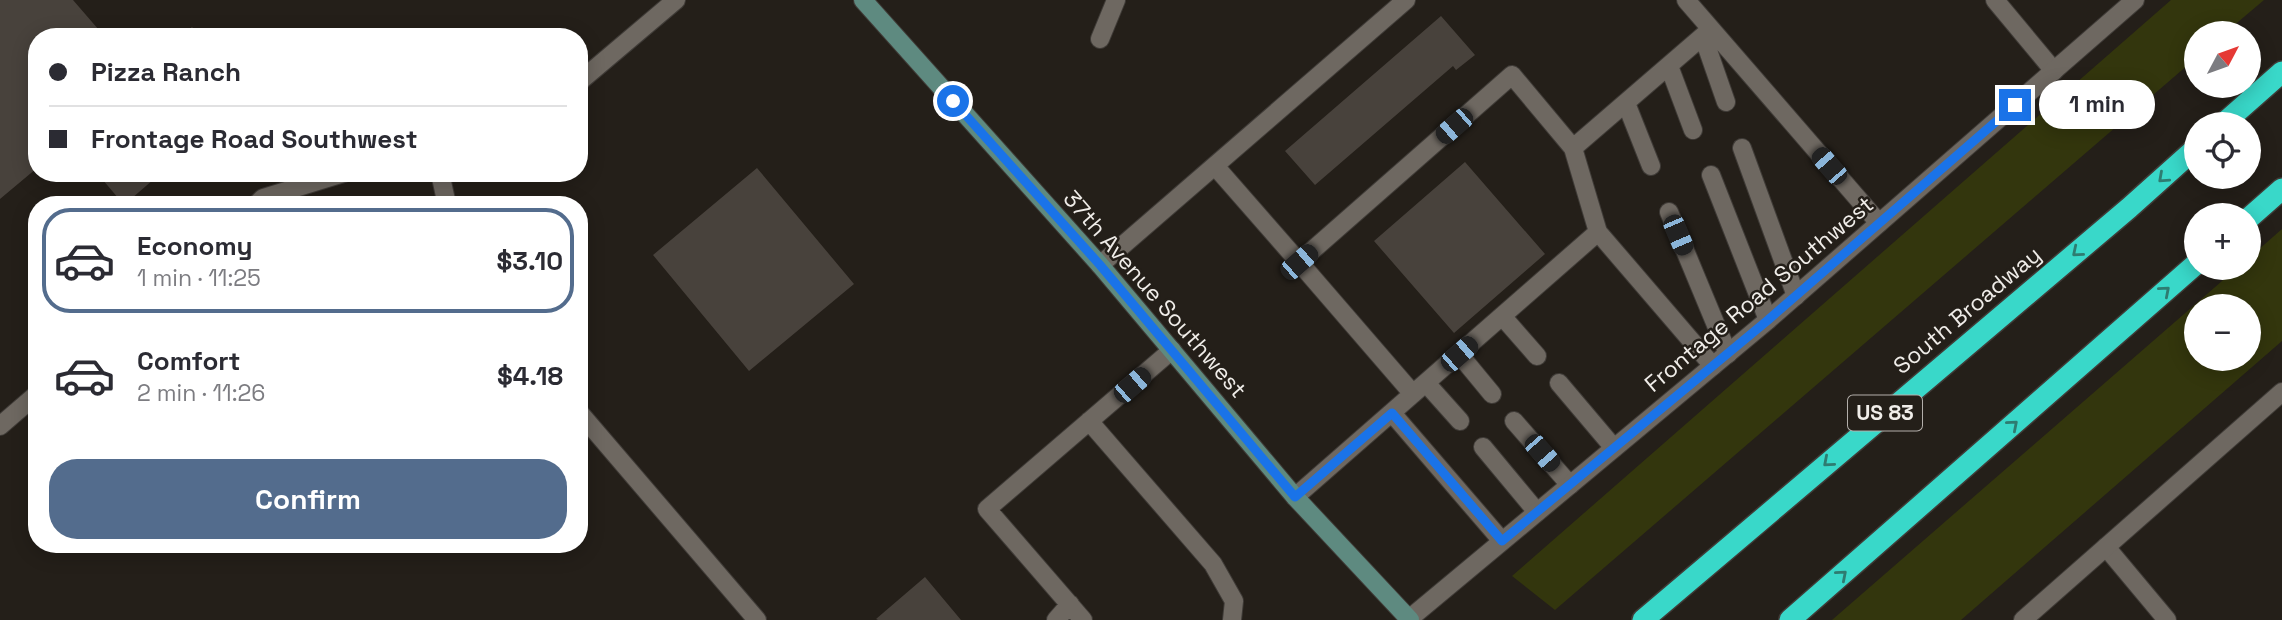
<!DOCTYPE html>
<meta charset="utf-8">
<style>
:root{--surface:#fff;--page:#f2f2f3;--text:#2b2b33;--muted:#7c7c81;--line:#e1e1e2;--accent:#536c8d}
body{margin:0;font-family:"Space Grotesk",sans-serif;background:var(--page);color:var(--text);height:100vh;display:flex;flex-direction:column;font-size:26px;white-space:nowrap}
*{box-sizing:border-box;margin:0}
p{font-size:23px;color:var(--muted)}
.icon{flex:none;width:38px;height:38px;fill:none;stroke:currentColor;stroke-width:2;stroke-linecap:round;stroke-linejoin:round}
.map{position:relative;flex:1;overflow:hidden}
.side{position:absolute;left:28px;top:196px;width:560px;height:357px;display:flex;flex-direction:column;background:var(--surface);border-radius:28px;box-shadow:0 4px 18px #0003}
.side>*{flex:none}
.banner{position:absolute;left:28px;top:28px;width:560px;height:154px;border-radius:28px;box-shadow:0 4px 18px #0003;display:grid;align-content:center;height:154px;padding:0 21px;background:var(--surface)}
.needle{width:46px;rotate:49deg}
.buttons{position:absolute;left:2184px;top:21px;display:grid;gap:14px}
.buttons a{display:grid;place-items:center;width:77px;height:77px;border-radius:50%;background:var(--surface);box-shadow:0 4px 18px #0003;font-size:35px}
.end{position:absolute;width:32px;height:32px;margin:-16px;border:9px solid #1a73e8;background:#fff;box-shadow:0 0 0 4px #fff}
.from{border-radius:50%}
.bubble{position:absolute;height:49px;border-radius:24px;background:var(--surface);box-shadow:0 4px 18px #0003;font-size:23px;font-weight:700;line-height:49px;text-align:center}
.car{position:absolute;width:21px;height:42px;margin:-21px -10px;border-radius:9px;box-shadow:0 0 5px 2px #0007;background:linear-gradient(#222 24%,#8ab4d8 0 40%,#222 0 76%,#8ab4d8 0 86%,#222 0)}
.banner b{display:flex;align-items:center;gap:24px;height:66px;font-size:26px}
.banner b+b{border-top:2px solid var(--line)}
.banner i{width:18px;height:18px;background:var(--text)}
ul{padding:12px 0 0;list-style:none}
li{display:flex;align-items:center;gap:21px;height:105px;margin:0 14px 10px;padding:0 7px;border:4px solid transparent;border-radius:28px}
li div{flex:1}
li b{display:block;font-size:26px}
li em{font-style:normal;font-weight:700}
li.on{border-color:var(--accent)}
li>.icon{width:63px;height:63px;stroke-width:1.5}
.cta{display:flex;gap:14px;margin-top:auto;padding:14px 21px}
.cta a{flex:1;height:80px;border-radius:28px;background:var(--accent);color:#fff;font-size:28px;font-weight:700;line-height:80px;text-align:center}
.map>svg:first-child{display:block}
.green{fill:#33360d;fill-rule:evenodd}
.building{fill:#48423c}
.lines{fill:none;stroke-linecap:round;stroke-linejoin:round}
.lane-casing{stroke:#3f3b37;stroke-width:20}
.street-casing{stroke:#3f3b37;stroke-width:20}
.secondary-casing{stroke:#3f3b37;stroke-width:20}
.highway-casing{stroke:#3f3b37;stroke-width:24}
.lane{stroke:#6e6861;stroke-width:18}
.street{stroke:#6e6861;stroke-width:18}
.secondary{stroke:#5e8a80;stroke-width:18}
.highway{stroke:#39d8c9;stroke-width:21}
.oneway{stroke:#2e7c71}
.route{stroke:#1a73e8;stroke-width:9}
.labels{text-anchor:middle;stroke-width:5;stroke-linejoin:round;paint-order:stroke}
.shield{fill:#241f19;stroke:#b3afab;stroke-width:2}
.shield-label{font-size:21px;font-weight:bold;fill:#f0ede9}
.street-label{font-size:23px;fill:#f0ede9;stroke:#241f19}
</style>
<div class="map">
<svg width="2282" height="620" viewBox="0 0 2282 620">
<rect width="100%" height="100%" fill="#241f19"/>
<!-- green -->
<path class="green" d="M2171 0H2264L2225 33H2196V58L1555 610 1512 576Z
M2282 229V341L1961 620H1832L2237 268H2249V258ZM2196 306H2249V359H2196Z"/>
<!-- building -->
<path class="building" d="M0 0H73L105 37H37V168L0 199Z
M1441 16 1475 55 1456 70 1453 66 1315 185 1285 151Z
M192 27 201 37H181Z
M1465 162 1545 254 1454 333 1374 241Z
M757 168 854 284 749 371 653 255Z
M97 173H161L124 205Z
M925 577 961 620H878L876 619Z"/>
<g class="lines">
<defs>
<path id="lane" d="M1686 0 1879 223
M1995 0 2054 71
M1711 29 1573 148 1598 232 1713 366
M1703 36 1726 102
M1100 39 1116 0
M1669 66 1693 130
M1626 103 1651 166
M1742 148 1796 296
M1215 166 1299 262
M440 173 447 205
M1711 175 1768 320
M256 205 263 198 344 173
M1669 212 1728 354
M1100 265 1406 0
M1502 316 1537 356
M1459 354 1492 394
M1426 383 1460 421
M1559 383 1614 448
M1413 394 1299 262 1512 75 1573 148
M579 412 757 620
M1392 413 1502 541
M1089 421 1213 564 1234 601 1232 620
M1514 421 1570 485
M0 426 37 394
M1483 447 1537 512
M1295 497 1598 232
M2106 547 2167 620
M1056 620 1070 604
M1083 620 987 509 1172 350"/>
<path id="street" d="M579 82 676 0
M1409 619 1768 320 2135 0
M2023 620 2282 392"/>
<path id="secondary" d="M863 0 1100 265 1295 497 1410 620"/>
<path id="highway" d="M2223 124 2282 72
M2249 218 2282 189
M1643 620 2129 208 2196 148
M1790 620 2196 264"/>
</defs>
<!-- lane casing -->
<use href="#lane" class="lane-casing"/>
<!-- street casing -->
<use href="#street" class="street-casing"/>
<!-- secondary casing -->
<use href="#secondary" class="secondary-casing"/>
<!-- highway casing -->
<use href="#highway" class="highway-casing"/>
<!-- lane -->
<use href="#lane" class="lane"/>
<!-- street -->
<use href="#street" class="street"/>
<!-- secondary -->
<use href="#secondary" class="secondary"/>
<!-- highway -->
<use href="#highway" class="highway"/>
</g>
<!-- one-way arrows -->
<defs><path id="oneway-chevron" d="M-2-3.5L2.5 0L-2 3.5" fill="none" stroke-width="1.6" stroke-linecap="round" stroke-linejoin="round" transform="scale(1.75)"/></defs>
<g class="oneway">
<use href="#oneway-chevron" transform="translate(2163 178) rotate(138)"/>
<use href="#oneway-chevron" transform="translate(2077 252) rotate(140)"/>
<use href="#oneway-chevron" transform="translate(2165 291) rotate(-41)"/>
<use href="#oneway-chevron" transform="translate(2013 425) rotate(-41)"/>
<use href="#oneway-chevron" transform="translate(1828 462) rotate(139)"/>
<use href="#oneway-chevron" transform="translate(1842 575) rotate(-41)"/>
</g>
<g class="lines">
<!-- route -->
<path class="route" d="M953 101 1100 265 1295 497 1392 413 1502 541 1768 320 2015 105"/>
</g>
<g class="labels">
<!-- shield labels -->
<rect class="shield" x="1848" y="395.5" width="74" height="35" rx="5"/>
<g class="shield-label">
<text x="1885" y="420">US 83</text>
</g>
<!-- street labels -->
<g class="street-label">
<text transform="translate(1155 294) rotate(49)" y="8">37th Avenue Southwest</text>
<text transform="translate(1759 294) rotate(-40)" y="8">Frontage Road Southwest</text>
<text transform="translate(1967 310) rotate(-40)" y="8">South Broadway</text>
</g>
</g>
</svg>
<div class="buttons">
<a><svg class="needle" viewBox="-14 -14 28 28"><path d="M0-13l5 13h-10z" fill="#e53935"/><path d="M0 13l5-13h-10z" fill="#7c7c81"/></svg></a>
<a><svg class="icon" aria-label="locate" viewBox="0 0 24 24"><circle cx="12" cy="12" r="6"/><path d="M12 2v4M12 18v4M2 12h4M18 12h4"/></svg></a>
<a>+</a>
<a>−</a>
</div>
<i class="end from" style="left:953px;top:101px"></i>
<i class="end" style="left:2015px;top:105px"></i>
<div class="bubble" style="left:2039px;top:80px;width:116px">1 min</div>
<i class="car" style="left:1454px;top:126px;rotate:229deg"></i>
<i class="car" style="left:1829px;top:166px;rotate:319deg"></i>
<i class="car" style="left:1678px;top:235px;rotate:157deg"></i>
<i class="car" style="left:1299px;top:262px;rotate:49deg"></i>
<i class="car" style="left:1459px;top:354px;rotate:49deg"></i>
<i class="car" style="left:1132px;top:385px;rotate:49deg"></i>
<i class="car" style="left:1542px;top:453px;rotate:139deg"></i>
<div class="banner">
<b><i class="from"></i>Pizza Ranch</b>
<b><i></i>Frontage Road Southwest</b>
</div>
<section class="side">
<ul>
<li class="on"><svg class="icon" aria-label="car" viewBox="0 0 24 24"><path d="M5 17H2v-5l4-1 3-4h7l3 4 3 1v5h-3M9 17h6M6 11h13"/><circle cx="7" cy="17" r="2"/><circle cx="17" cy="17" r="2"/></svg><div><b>Economy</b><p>1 min · 11:25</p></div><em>$3.10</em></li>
<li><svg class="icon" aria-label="car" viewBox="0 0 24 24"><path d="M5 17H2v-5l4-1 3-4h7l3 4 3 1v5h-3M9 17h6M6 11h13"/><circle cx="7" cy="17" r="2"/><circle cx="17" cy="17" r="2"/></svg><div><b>Comfort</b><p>2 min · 11:26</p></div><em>$4.18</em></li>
</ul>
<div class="cta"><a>Confirm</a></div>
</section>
</div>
